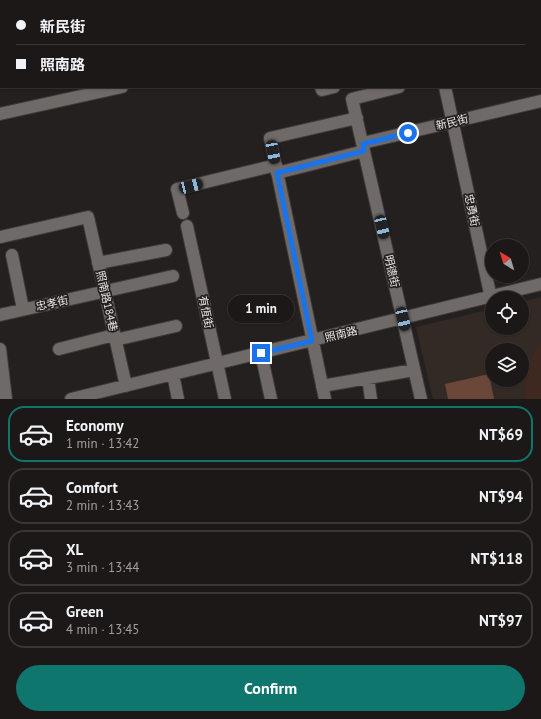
<!DOCTYPE html>
<meta charset="utf-8">
<style>
:root{--surface:#1b1817;--page:#282524;--text:#f1f3f6;--muted:#a0a0a1;--line:#393736;--accent:#0f766e}
body{margin:0;font-family:"PT Sans","Noto Sans TC",sans-serif;background:var(--page);color:var(--text);height:100vh;display:flex;flex-direction:column;font-size:15px;white-space:nowrap}
*{box-sizing:border-box;margin:0}
p{font-size:13px;color:var(--muted)}
.icon{flex:none;width:22px;height:22px;fill:none;stroke:currentColor;stroke-width:2;stroke-linecap:round;stroke-linejoin:round}
.map{position:relative;height:399px;overflow:hidden}
.side{display:flex;flex-direction:column;background:var(--surface);flex:1}
.side>*{flex:none}
.hud{position:absolute;left:0px;top:0px;width:541px;height:88px;box-shadow:0 1px 3px #0004,0 0 0 1px var(--line);display:grid;align-content:center;height:88px;padding:0 16px;background:var(--surface)}
.needle{width:26px;rotate:322deg}
.buttons{position:absolute;left:485px;top:239px;display:grid;gap:8px}
.buttons a{display:grid;place-items:center;width:44px;height:44px;border-radius:50%;background:var(--surface);box-shadow:0 1px 3px #0004,0 0 0 1px var(--line);font-size:20px}
.end{position:absolute;width:18px;height:18px;margin:-9px;border:5px solid #1a73e8;background:#fff;box-shadow:0 0 0 2px #fff}
.from{border-radius:50%}
.bubble{position:absolute;height:28px;border-radius:14px;background:var(--surface);box-shadow:0 1px 3px #0004,0 0 0 1px var(--line);font-size:13px;font-weight:600;line-height:28px;text-align:center}
.car{position:absolute;width:12px;height:24px;margin:-12px -6px;border-radius:5px;box-shadow:0 0 3px 1px #0007;background:linear-gradient(#222 24%,#8ab4d8 0 40%,#222 0 76%,#8ab4d8 0 86%,#222 0)}
.hud b{display:flex;align-items:center;gap:14px;height:38px;font-size:15px}
.hud b+b{border-top:1px solid var(--line)}
.hud i{width:10px;height:10px;background:var(--text)}
ul{padding:7px 0 0;list-style:none}
li{display:flex;align-items:center;gap:12px;height:56px;margin:0 8px 6px;padding:0 8px;border:2px solid var(--line);border-radius:16px}
li div{flex:1}
li b{display:block;font-size:15px}
li em{font-style:normal;font-weight:600}
li.current{border-color:var(--accent)}
li>.icon{width:36px;height:36px;stroke-width:1.5}
.button{display:flex;gap:8px;margin-top:auto;padding:8px 16px}
.button a{flex:1;height:46px;border-radius:24px;background:var(--accent);color:#fff;font-size:16px;font-weight:600;line-height:46px;text-align:center}
.map>svg:first-child{display:block}
.built{fill:#332a26;fill-rule:evenodd}
.green{fill:#3e281f}
.building{fill:#6b4739}
.lines{fill:none;stroke-linecap:round;stroke-linejoin:round}
.minor-casing{stroke:#3d3a39;stroke-width:14}
.minor{stroke:#6f6a68;stroke-width:12}
.route{stroke:#1a73e8;stroke-width:5}
.labels{text-anchor:middle;stroke-width:3.5;stroke-linejoin:round;paint-order:stroke}
.street-label{font-size:11px;fill:#e9e6e5;stroke:#24201f}
</style>
<div class="map">
<svg width="541" height="399" viewBox="0 0 541 399">
<rect width="100%" height="100%" fill="#24201f"/>
<!-- built -->
<path class="built" d="M541 297V399H433L416 327 492 309V328H522V302ZM492 350H522V380H492Z"/>
<!-- green -->
<path class="green" d="M541 343V399H525C523 379 527 359 541 343Z"/>
<!-- building -->
<path class="building" d="M489 374 494 399H448L445 384Z"/>
<g class="lines">
<defs>
<path id="minor" d="M30 1V0
M540 2H541
M0 43 1 42
M321 87 322 90 334 87
M399 87 352 99 421 399
M445 87 491 298
M0 114 122 87
M363 143 541 101
M277 173 364 151
M183 213 177 189 276 165
M187 226 225 399
M1 237 88 217 126 386
M12 255 23 309
M98 263 166 250
M0 315 173 276
M115 340 176 326
M0 349 6 399
M59 349 114 335
M261 353 271 399
M173 374 178 399
M368 378 371 399
M322 386 414 370
M71 399 541 284
M325 399 270 138 357 118"/>
</defs>
<!-- minor casing -->
<use href="#minor" class="minor-casing"/>
<!-- minor -->
<use href="#minor" class="minor"/>
</g>
<g class="lines">
<!-- route -->
<path class="route" d="M261 353 312 341 277 173 364 151 363 144 408 133"/>
</g>
<g class="labels">
<!-- street labels -->
<g class="street-label">
<text transform="translate(452 122) rotate(-14)" y="4">新民街</text>
<text transform="translate(472 210) rotate(78)" y="4">忠勇街</text>
<text transform="translate(392 271) rotate(77)" y="4">明德街</text>
<text transform="translate(107 301) rotate(77)" y="4">照南路184巷</text>
<text transform="translate(52 303) rotate(-13)" y="4">忠孝街</text>
<text transform="translate(206 312) rotate(78)" y="4">有恆街</text>
<text transform="translate(341 334) rotate(-14)" y="4">照南路</text>
</g>
</g>
</svg>
<div class="buttons">
<a><svg class="needle" viewBox="-14 -14 28 28"><path d="M0-13l5 13h-10z" fill="#e53935"/><path d="M0 13l5-13h-10z" fill="#a0a0a1"/></svg></a>
<a><svg class="icon" aria-label="locate" viewBox="0 0 24 24"><circle cx="12" cy="12" r="6"/><path d="M12 2v4M12 18v4M2 12h4M18 12h4"/></svg></a>
<a><svg class="icon" aria-label="layers" viewBox="0 0 24 24"><path d="M12 4l9 5-9 5-9-5zM3 14l9 5 9-5"/></svg></a>
</div>
<i class="end from" style="left:408px;top:133px"></i>
<i class="end" style="left:261px;top:353px"></i>
<div class="bubble" style="left:228px;top:295px;width:66px">1 min</div>
<i class="car" style="left:273px;top:152px;rotate:169deg"></i>
<i class="car" style="left:191px;top:186px;rotate:76deg"></i>
<i class="car" style="left:382px;top:227px;rotate:167deg"></i>
<i class="car" style="left:403px;top:319px;rotate:167deg"></i>
<div class="hud">
<b><i class="from"></i>新民街</b>
<b><i></i>照南路</b>
</div>
</div>
<section class="side">
<ul>
<li class="current"><svg class="icon" aria-label="car" viewBox="0 0 24 24"><path d="M5 17H2v-5l4-1 3-4h7l3 4 3 1v5h-3M9 17h6M6 11h13"/><circle cx="7" cy="17" r="2"/><circle cx="17" cy="17" r="2"/></svg><div><b>Economy</b><p>1 min · 13:42</p></div><em>NT$69</em></li>
<li><svg class="icon" aria-label="car" viewBox="0 0 24 24"><path d="M5 17H2v-5l4-1 3-4h7l3 4 3 1v5h-3M9 17h6M6 11h13"/><circle cx="7" cy="17" r="2"/><circle cx="17" cy="17" r="2"/></svg><div><b>Comfort</b><p>2 min · 13:43</p></div><em>NT$94</em></li>
<li><svg class="icon" aria-label="car" viewBox="0 0 24 24"><path d="M5 17H2v-5l4-1 3-4h7l3 4 3 1v5h-3M9 17h6M6 11h13"/><circle cx="7" cy="17" r="2"/><circle cx="17" cy="17" r="2"/></svg><div><b>XL</b><p>3 min · 13:44</p></div><em>NT$118</em></li>
<li><svg class="icon" aria-label="car" viewBox="0 0 24 24"><path d="M5 17H2v-5l4-1 3-4h7l3 4 3 1v5h-3M9 17h6M6 11h13"/><circle cx="7" cy="17" r="2"/><circle cx="17" cy="17" r="2"/></svg><div><b>Green</b><p>4 min · 13:45</p></div><em>NT$97</em></li>
</ul>
<div class="button"><a>Confirm</a></div>
</section>
